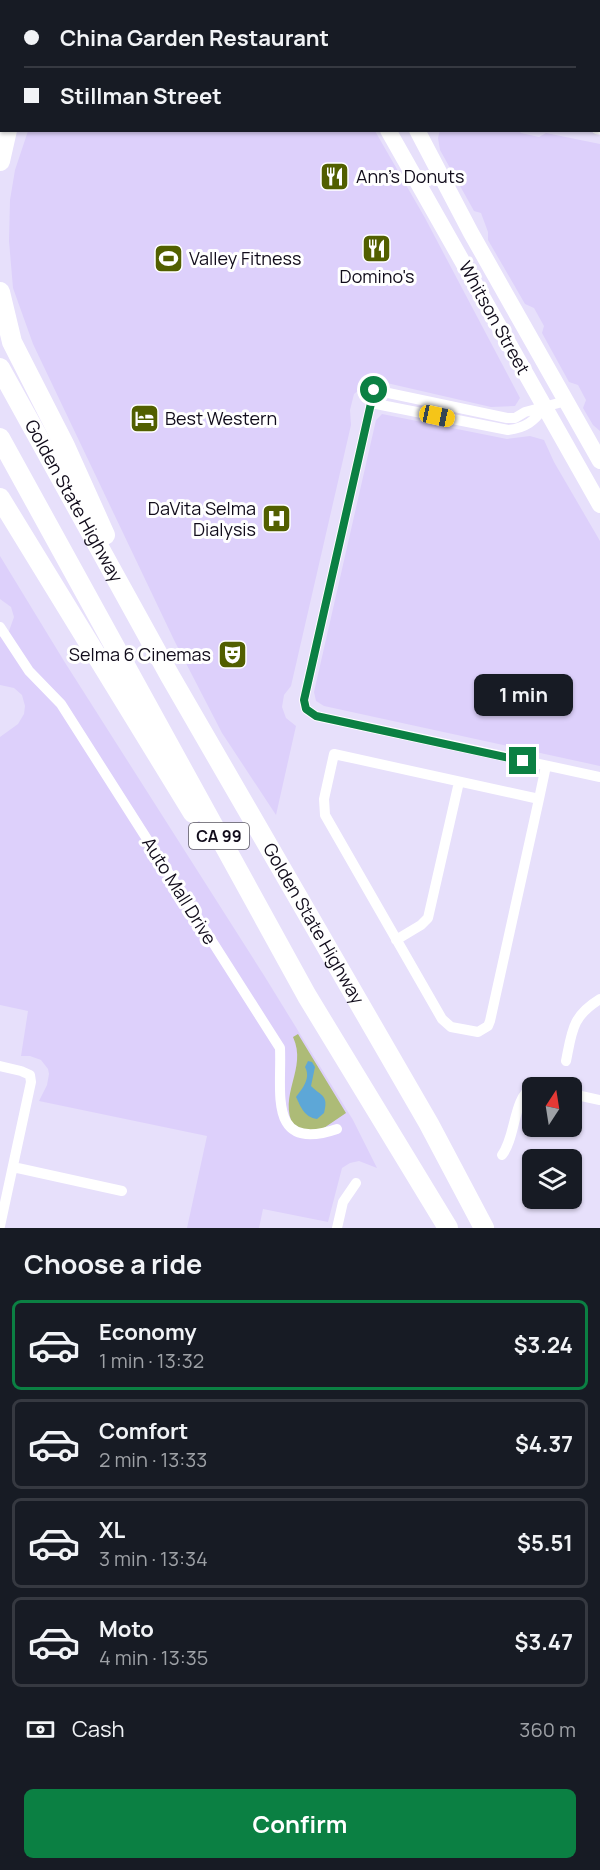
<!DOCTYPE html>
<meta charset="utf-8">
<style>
:root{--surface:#171b24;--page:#242831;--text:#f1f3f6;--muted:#9ea1a6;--line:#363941;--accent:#0b8043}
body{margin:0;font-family:Manrope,sans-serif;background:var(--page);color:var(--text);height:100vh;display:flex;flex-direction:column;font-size:22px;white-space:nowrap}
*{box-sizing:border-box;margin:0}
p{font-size:20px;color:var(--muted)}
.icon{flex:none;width:33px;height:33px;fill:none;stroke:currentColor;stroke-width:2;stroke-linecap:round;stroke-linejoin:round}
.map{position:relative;height:1228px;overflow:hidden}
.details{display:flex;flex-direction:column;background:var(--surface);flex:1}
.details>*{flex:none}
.hud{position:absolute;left:0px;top:0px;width:600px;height:132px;box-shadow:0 2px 4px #0004;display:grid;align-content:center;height:132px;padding:0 24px;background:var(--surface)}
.needle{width:39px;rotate:12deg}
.buttons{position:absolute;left:522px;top:1077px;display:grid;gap:12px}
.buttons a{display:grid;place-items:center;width:60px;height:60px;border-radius:9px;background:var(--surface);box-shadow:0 2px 4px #0004;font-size:30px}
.end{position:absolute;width:27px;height:27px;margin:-14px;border:8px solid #0b8043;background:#fff;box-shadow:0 0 0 3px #fff}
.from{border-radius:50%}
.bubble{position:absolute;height:42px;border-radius:9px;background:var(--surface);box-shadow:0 2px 4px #0004;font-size:20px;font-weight:700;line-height:42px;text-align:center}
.car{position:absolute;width:18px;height:36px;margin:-18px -9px;border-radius:8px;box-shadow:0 0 4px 2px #0007;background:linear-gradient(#f5c518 24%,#345 0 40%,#f5c518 0 76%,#345 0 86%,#f5c518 0)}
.hud b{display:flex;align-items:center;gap:21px;height:57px;font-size:22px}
.hud b+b{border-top:2px solid var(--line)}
.hud i{width:15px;height:15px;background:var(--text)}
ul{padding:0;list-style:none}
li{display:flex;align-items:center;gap:18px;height:90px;margin:0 12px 9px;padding:0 12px;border:3px solid var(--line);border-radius:9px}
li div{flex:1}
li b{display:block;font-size:22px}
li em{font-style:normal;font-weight:700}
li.active{border-color:var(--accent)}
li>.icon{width:54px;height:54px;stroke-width:1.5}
h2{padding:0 24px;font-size:27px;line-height:72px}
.pay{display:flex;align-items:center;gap:15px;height:66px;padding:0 24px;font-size:22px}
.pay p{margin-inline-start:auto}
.primary-button{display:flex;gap:12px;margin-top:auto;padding:12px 24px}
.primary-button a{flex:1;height:69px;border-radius:9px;background:var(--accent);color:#fff;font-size:24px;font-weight:700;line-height:69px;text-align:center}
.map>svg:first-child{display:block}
.built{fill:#ddd0fb}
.green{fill:#adbb77}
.water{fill:#5da7d7}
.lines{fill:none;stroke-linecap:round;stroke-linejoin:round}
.street{stroke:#fff;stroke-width:10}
.secondary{stroke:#fff;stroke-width:15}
.primary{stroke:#fff;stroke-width:16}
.highway{stroke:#fff;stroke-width:20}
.rail-casing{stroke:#514c5e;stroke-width:5}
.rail{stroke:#fff;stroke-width:3;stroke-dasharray:9;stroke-linecap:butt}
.route{stroke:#0b8043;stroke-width:8}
.labels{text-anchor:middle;stroke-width:6;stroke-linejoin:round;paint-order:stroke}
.shield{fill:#fff;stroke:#58555f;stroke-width:1.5}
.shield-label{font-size:16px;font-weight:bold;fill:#110c1b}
.poi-label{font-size:18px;fill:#110c1b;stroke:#fff;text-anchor:start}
.street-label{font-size:18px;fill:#110c1b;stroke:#fff}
</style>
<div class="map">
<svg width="600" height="1228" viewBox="0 0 600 1228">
<rect width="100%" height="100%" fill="#e7e0fb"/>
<!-- built -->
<path class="built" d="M355 0H535L536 1 356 2Z
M440 130 519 131 521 133 539 137 546 133 600 144V431L593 425 583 408 586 400 578 385 569 382 542 333 544 326 534 308 525 304 488 240V232L481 213 474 211 440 150 438 138Z
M28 131H375L425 218 520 398 515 406 491 407 378 381 365 385 354 394 350 410 351 425 291 686 284 695 282 707 286 718 296 726 276 815 222 733 175 642 33 344 13 288 9 241 10 200 15 170Z
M382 414 507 439 530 436 544 440 554 462 600 541V766L324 706 316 701 314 692 376 420Z
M0 556 64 661 265 977 353 1120 377 1168 359 1161 350 1163 342 1168 328 1222 263 1209 259 1228H187L207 1136 39 1101 47 1085 49 1074 48 1069 41 1060 30 1056H21L28 1011 0 1005V737L18 724 24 714 25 706 22 695 14 688 0 685V637L9 631 14 617 11 607 0 599Z"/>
<!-- green -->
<path class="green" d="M298 1034 346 1113 318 1132 294 1127C277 1095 308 1069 293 1037Z"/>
<!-- water -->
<path class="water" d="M308 1061 312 1062 315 1067 311 1086C321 1096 329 1095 324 1113L317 1119C304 1117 301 1107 296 1097 303 1088 311 1078 305 1067Z"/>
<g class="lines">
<!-- street -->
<path class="street" d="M550 0V2
M598 89 600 92
M566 401 525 412 515 418H507L374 390 304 700 306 709 316 716 600 777
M371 403 508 430C526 428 534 421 544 408
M0 627 29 671 61 704 280 1048C282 1092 267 1153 337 1129
M539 799 334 754 324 799 325 815 442 1019 451 1027 478 1032 488 1026 490 1021 539 799 546 766
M396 940 421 925 428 918 459 782
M566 1061C572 1031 572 1016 600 999
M0 1066 21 1071 30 1075 31 1082 0 1226
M572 1094 600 1100
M502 1155C516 1137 513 1098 532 1088
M13 1167 122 1191
M337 1228 343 1202 356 1183"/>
<!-- secondary -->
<path class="secondary" d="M598 127H600"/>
<!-- primary -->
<path class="primary" d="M102 0 105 2
M138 0 141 2
M314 0 315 2
M343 0 344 2
M388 130 600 505
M417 130 471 233 600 461"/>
<!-- highway -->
<g class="highway">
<path d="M12 0 13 2"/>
<path d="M81 2 83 0"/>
<path d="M0 84 2 82"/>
<path d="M0 161 7 130"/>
<path d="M0 292 12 342 65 446 105 535"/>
<path id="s1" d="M0 368 170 676 429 1124 484 1228"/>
<path d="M0 438 307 996 448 1228"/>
<path d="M0 498 193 813"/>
</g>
<defs>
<path id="rail" d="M591 0 592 2
M598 14 600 16"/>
</defs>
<!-- rail casing -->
<use href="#rail" class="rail-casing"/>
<!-- rail -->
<use href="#rail" class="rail"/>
</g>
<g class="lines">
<!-- route -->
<path class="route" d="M374 390 304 700 306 709 316 716 523 761"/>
</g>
<!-- icons -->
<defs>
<symbol id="restaurant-square" viewBox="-11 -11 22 22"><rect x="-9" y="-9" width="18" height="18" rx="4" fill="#525f00" stroke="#fff"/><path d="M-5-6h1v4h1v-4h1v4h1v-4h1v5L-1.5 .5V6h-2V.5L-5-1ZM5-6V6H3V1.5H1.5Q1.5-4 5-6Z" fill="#fff"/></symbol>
<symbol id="stadium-square" viewBox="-11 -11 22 22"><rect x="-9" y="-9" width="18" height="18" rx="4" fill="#525f00" stroke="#fff"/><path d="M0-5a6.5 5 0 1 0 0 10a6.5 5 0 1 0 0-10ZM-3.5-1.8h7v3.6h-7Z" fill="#fff"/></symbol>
<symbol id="hotel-square" viewBox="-11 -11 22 22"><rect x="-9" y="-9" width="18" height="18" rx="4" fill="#525f00" stroke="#fff"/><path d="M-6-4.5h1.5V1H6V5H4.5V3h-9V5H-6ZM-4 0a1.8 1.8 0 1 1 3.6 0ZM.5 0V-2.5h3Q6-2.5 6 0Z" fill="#fff"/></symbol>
<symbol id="hospital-square" viewBox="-11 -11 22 22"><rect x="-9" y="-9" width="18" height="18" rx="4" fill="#525f00" stroke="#fff"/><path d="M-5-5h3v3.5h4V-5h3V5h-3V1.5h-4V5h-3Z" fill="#fff"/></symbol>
<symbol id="theatre-square" viewBox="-11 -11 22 22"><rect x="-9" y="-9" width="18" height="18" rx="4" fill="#525f00" stroke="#fff"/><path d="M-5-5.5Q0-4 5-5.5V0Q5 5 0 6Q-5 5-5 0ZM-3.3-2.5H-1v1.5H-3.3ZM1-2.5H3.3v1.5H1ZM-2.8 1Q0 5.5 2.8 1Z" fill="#fff"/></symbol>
</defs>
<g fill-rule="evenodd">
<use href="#restaurant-square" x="318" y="160" width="33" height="33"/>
<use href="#restaurant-square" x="360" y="232" width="33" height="33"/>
<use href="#stadium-square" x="152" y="242" width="33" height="33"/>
<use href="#hotel-square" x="128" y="402" width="33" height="33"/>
<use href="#hospital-square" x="260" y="502" width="33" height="33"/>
<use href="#theatre-square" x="216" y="638" width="33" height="33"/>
</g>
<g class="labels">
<!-- shield labels -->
<rect class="shield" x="189" y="823" width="60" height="26" rx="4.5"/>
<g class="shield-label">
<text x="219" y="842">CA 99</text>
</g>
<!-- poi labels -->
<g class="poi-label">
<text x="356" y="183">Ann's Donuts</text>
<text x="189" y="265">Valley Fitness</text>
<text x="377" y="283" text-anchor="middle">Domino's</text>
<text x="165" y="425">Best Western</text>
<text x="256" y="515" text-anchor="end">DaVita Selma<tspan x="256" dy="21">Dialysis</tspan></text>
<text x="211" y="661" text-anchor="end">Selma 6 Cinemas</text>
</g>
<!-- street labels -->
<g class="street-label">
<text transform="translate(494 318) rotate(61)" y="6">Whitson Street</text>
<text dy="6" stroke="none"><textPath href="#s1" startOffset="152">Golden State Highway</textPath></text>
<text transform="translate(179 891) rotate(58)" y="6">Auto Mall Drive</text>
<text dy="6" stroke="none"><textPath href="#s1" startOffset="638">Golden State Highway</textPath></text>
</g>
</g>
</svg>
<div class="buttons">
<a><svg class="needle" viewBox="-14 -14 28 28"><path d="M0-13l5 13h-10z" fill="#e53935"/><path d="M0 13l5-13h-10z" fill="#9ea1a6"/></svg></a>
<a><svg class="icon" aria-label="layers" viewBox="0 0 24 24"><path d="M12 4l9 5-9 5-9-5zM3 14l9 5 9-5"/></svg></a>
</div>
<i class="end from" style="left:374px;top:390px"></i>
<i class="end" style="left:523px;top:761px"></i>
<div class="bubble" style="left:474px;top:674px;width:99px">1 min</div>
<i class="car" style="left:437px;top:416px;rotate:102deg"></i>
<div class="hud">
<b><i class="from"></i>China Garden Restaurant</b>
<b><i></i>Stillman Street</b>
</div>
</div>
<section class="details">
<h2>Choose a ride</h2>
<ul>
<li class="active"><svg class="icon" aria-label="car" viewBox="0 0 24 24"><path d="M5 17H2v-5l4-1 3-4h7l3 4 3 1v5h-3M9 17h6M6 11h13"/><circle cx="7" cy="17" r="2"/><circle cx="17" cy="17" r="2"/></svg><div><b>Economy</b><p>1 min · 13:32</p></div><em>$3.24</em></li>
<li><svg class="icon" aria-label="car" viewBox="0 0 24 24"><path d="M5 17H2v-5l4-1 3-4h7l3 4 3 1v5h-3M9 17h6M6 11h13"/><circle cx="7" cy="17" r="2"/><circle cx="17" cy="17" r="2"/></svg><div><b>Comfort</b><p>2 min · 13:33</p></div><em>$4.37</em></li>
<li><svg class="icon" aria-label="car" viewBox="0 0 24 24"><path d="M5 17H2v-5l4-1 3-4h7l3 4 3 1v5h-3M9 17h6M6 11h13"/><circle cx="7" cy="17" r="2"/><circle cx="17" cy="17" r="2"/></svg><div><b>XL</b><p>3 min · 13:34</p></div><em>$5.51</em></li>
<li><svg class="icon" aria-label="car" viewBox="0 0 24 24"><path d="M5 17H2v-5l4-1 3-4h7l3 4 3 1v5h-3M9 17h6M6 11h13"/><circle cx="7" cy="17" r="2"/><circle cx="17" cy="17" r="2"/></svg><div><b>Moto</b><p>4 min · 13:35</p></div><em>$3.47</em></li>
</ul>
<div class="pay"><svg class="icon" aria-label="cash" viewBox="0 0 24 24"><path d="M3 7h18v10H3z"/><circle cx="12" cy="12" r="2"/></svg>Cash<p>360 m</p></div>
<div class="primary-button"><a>Confirm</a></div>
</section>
